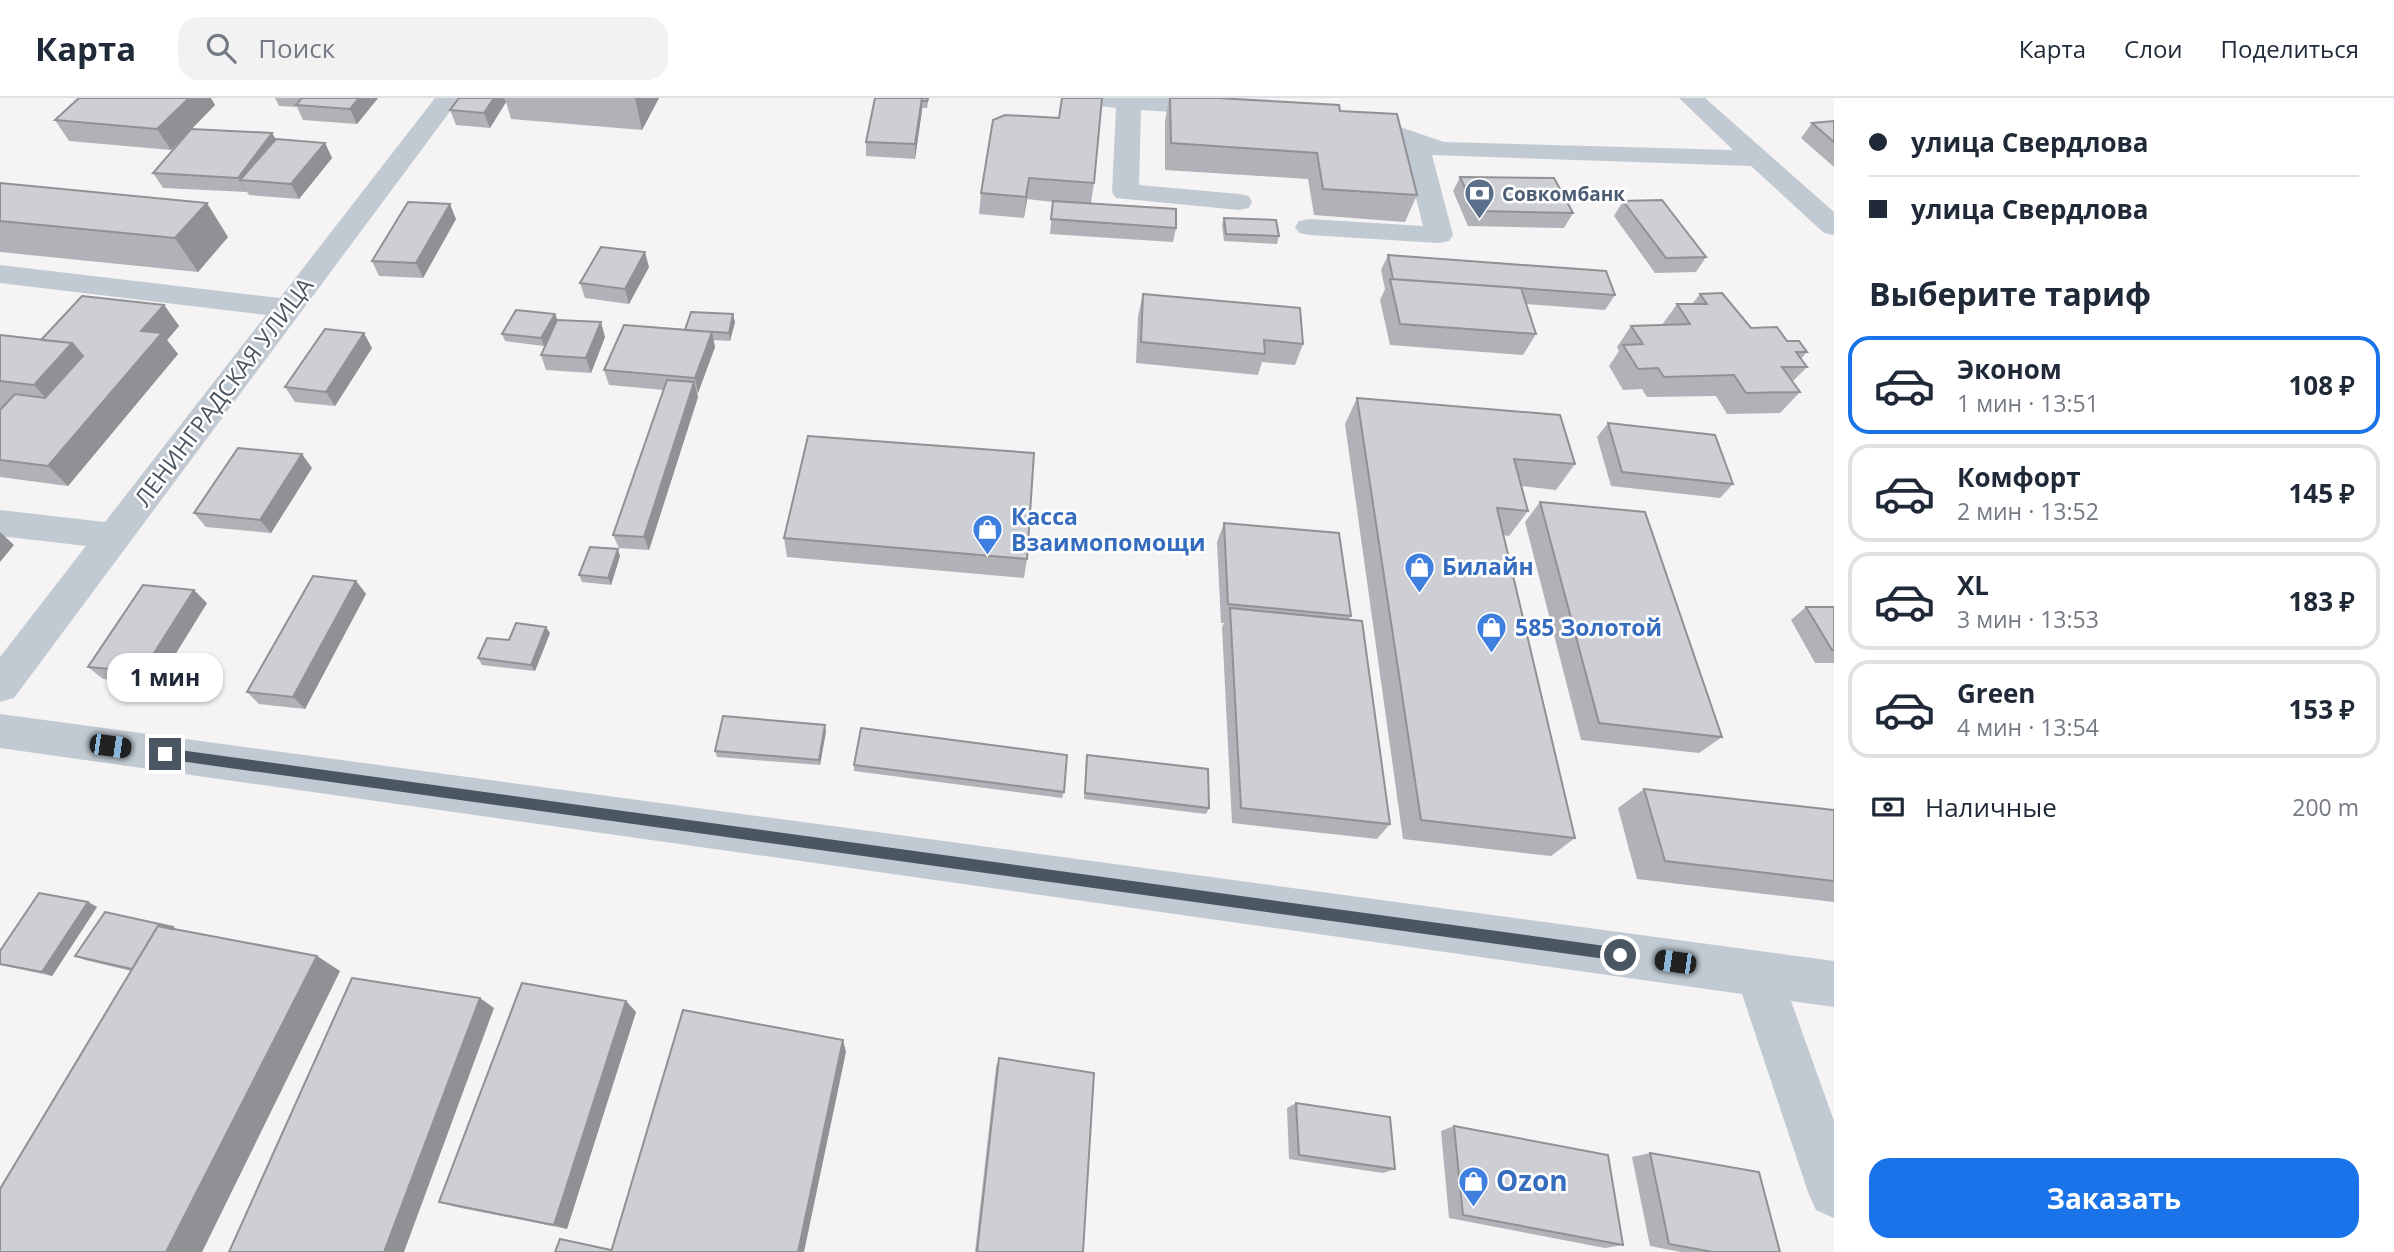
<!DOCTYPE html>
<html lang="ru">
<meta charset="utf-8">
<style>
:root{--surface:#fff;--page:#f2f2f3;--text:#1f2937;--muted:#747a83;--line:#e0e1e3;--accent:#1a73e8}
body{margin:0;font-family:"Open Sans",sans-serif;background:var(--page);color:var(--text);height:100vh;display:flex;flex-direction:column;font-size:26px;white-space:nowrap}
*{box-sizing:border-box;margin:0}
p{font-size:23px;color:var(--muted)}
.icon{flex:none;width:38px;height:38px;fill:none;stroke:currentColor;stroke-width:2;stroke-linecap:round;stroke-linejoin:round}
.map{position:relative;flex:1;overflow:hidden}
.details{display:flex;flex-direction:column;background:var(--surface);width:560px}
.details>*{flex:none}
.top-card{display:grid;align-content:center;height:154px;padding:0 35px;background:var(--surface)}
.end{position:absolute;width:32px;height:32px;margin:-16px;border:9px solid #4a5661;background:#fff;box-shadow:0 0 0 4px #fff}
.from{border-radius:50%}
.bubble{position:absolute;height:49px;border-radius:21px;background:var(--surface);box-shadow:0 2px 5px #0004;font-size:23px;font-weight:700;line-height:49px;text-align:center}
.car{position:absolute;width:21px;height:42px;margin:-21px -10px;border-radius:9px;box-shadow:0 0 5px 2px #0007;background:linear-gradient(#222 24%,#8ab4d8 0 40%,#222 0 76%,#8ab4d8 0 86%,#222 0)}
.top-card b{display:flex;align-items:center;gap:24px;height:66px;font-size:26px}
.top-card b+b{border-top:2px solid var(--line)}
.top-card i{width:18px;height:18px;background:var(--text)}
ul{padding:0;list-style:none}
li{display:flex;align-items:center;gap:21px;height:98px;margin:0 14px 10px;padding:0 21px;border:4px solid var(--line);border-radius:21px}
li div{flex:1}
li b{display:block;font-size:26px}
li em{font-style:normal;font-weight:700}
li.current{border-color:var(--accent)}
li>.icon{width:63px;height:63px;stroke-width:1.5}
h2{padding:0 35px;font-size:32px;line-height:84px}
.pay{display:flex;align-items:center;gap:18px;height:77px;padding:0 35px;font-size:26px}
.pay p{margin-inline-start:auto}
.button{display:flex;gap:14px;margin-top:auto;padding:14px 35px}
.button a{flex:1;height:80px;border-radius:21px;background:var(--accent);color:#fff;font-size:28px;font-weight:700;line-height:80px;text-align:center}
header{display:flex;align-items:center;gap:42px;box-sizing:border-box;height:98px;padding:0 35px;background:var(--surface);border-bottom:2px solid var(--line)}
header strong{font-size:33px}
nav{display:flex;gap:38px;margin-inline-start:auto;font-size:24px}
.search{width:490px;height:63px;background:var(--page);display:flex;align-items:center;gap:18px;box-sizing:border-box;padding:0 24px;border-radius:21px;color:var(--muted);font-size:26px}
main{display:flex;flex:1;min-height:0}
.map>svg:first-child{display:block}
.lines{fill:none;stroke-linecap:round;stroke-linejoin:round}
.minor{fill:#c1cad2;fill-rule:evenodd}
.wall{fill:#b0b2b7}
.shaded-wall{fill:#909195}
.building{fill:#cdcfd5;stroke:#909195;stroke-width:2}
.route{fill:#4a5661}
.labels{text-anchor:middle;stroke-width:5;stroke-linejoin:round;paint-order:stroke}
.far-service-label{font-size:19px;font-weight:bold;fill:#4e5e75;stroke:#fff;text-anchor:start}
.street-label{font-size:23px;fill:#4a5661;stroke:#fff}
.shop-label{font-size:23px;font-weight:bold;fill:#366cbe;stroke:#fff;text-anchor:start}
.near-shop-label{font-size:28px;font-weight:bold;fill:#366cbe;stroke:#fff;text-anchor:start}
</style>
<header>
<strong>Карта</strong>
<div class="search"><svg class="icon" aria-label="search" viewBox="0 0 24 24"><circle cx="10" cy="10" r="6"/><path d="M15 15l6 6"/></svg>Поиск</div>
<nav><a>Карта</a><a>Слои</a><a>Поделиться</a></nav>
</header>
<main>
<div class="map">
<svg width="1834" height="1154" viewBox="0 0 1834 1154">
<rect width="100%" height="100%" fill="#f5f3f3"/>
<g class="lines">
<!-- minor -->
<path class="minor" d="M435 0H460L14 600 0 604V559L86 448 0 438V412L105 424 266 217 0 185V167L280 200Z
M1070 0H1183L1228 5 1231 10 1228 15 1219 17 1141 12 1139 87 1239 96 1249 98 1252 104 1249 110 1239 112 1116 100 1112 94 1116 10 1073 5Z
M1679 0H1705L1834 114V137L1824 135 1751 68 1432 57 1453 137 1449 143 1439 145 1309 137 1299 135 1295 129 1299 123 1309 121 1423 128 1403 47 1344 26 1341 21 1344 16 1353 14 1362 16 1444 44 1733 52Z
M0 616 1834 863V909L1791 903 1834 1023V1120L1816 1112 1808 1094 1742 896 0 650Z"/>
</g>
<!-- wall -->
<path class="wall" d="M275 0H378L357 26 303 22 297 9 279 8Z
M459 0H659L642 32 511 21 506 4 490 30 456 27 450 12Z
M875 0H929L927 10H922L915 61 866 58V44Z
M1169 0H1218L1340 13 1417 97 1405 124 1314 117 1308 81 1165 72V23Z
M215 7 171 52 69 43 55 22Z
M993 22 1094 85 1091 105 1176 130 1173 144 1050 136 1053 104 1027 101 1024 120 979 116 981 95Z
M1834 23V69L1801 40 1812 25Z
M272 35 276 41 325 45 332 60 299 101 249 97 247 94 163 90 153 75Z
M1460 79 1573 115 1564 130 1468 128 1453 93Z
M0 85 228 139 198 174 0 154Z
M1623 103 1706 159 1696 174 1655 175 1614 118Z
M1224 120 1279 138 1277 146 1224 143 1222 127Z
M456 121 423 180 379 178 372 163Z
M1388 157 1615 197 1605 212 1526 206 1536 236 1523 257 1390 247 1380 202 1385 191 1381 172Z
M649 169 629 206 585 200 580 185Z
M1143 196 1303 246 1295 267 1262 264 1258 277 1136 265 1138 218Z
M1700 196 1751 230 1787 243 1807 254 1801 261 1807 269 1792 284 1800 294 1780 315 1727 316 1716 298 1647 299 1642 291 1623 292 1609 268 1619 253 1617 249 1631 228 1662 227 1677 206H1692Z
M164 207 179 228 167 242 178 256 68 388 0 379V237L41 242Z
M555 216 557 222 605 239 591 275 546 272 541 257 548 241 544 248 505 243 502 236Z
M735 224 730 243 713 242 715 249 698 295H697L698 299 649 452 619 450 613 437 664 292 609 287 604 272 685 232Z
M372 250 335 308 295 304 285 289Z
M1357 300 1575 366 1556 392 1521 388 1528 413 1509 438 1503 437 1575 740 1551 758 1403 741 1345 326Z
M1608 325 1733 386 1720 400 1611 388 1597 339Z
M312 370 271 435 206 429 194 415Z
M1540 404 1722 639 1699 655 1581 642 1525 424Z
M1224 425 1351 518 1348 522 1390 726 1377 741 1232 725 1222 529 1224 525H1221L1217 444Z
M784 440 1027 461 1024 480 787 459Z
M620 458 611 487 582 484 579 477Z
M356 483 366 496 305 611 259 606 247 594Z
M207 505 157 586 103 581 88 569Z
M1806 509H1834V565H1815L1791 522Z
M550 535 535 573 482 567 478 560 509 542Z
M826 633 820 667 717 659 715 653Z
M1087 657 1209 710 1206 716 1084 701 1086 663Z
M854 667 1064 694 1062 700 854 673Z
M1644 691 1834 712V804L1637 781 1618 710Z
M88 804 97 809 52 878 0 867V853Z
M173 829 179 832 340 873 202 1154H0L131 873 85 862 75 858Z
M626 903 636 914 567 1131 456 1109 439 1104Z
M999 960 1083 1154H975L996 969Z
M1296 1005 1395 1071 1383 1075 1289 1061 1287 1010Z
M1454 1028 1623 1147 1605 1150 1449 1120 1441 1033Z
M1650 1055 1780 1154H1681L1650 1148 1632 1059Z"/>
<!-- shaded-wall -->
<path class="shaded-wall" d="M189 0H211L215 7 171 52 157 31Z
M359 0H378L357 26 350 11Z
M494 0H504L506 4 490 30 484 15Z
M635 0H659L642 32Z
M922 0V13L915 61V46Z
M272 35 280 50 240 82 247 94 238 80Z
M325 45 332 60 299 101 291 86Z
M1029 80 1027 101 1024 120 1026 99Z
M207 105 228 139 198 174 175 140Z
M450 106 456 121 423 180 416 165Z
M645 154 649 169 629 206 625 191Z
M164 207 179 228 167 242 178 256 68 388 48 368 141 233Z
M555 216 558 223 544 248 541 240Z
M733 216 735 224 730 243 729 235Z
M601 224 605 239 591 275 586 260Z
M712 234 715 249 698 295 695 280Z
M364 235 372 250 335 308 326 294Z
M72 245 101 279 64 320 34 287Z
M694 284 698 299 649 452 644 439Z
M302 356 312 370 271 435 260 422Z
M0 434 14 447 0 464Z
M618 451 620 458 611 487 608 480Z
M356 483 366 496 305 611 293 599Z
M194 492 207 505 157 586 142 574Z
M546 529 550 535 535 573 531 567Z
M825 627 826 633 820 667 819 662Z
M88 804 97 809 52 878 42 874Z
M317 858 340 873 202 1154H166Z
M480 900 494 910 404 1154H384Z
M626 903 636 914 567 1131 554 1127Z
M843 942 846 954 804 1154H798Z"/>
<!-- building -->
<path class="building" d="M79 0H189L157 31 55 22Z
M302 0H359L350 11 296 7Z
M459 0H494L484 15 450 12Z
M875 0H922L915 46 866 44Z
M922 0H928L927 3H922Z
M1062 0H1102L1094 85 1029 80 1026 99 981 95 993 22 1005 17 1059 20Z
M1170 0H1218L1339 7 1340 13 1397 16 1417 97 1323 91 1317 55 1171 45Z
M1834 23V44L1812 25Z
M191 31 272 35 238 80 153 75Z
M276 41 325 45 291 86 240 82Z
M1460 79 1554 80 1573 115 1476 113Z
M0 85 207 105 175 140 0 123Z
M1662 102 1706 159 1666 160 1623 103Z
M1053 103 1176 111V130L1051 121Z
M408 104 450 106 416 165 372 163Z
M1224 120 1276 122 1279 138 1226 136Z
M601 149 645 154 625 191 580 185Z
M1388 157 1606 173 1615 197 1393 181Z
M1390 181 1521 190 1536 236 1400 226Z
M1722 195 1751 230 1777 229 1787 243H1799L1807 254H1796L1807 269H1782L1800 294 1746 295 1734 277 1664 279 1658 270 1638 271 1623 247 1643 246 1631 228 1690 226 1677 206H1707L1700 196Z
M1143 196 1300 210 1303 246 1264 242 1265 256 1141 244Z
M82 198 164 207 141 233 162 235 48 368 0 362V312L15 296 45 300 83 258 72 245 41 242Z
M516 212 555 216 541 240 502 236Z
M691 214 733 216 729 235 685 232Z
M557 222 601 224 586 260 541 257Z
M624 227 712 234 695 280 604 272Z
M325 231 364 235 326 294 285 289Z
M0 237 72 245 34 287 0 283Z
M667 282 694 284 644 439 613 437Z
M1357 300 1560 317 1575 366 1514 361 1528 413 1497 410 1575 740 1421 722Z
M1608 325 1715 337 1733 386 1622 374Z
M808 338 1034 355 1027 461 784 440Z
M238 350 302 356 260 422 194 415Z
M1540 404 1645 414 1722 639 1599 625Z
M1224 425 1339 435 1351 518 1228 506Z
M590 449 618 451 608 480 579 477Z
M313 478 356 483 293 599 247 594Z
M143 487 194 492 142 574 88 569Z
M1806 509H1834V552H1832Z
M1230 510 1362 523 1390 726 1241 710Z
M516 525 546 529 531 567 478 560 487 540 509 542Z
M723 618 825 627 819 662 715 653Z
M861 630 1067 657 1064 694 854 667Z
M1087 657 1208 671 1209 710 1085 695Z
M1644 691 1834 712V783L1665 763Z
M39 795 88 804 42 874 0 866V853Z
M105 814 173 829 172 831 158 828 132 871 75 858Z
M158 828 317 858 166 1154H0V1091Z
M352 880 480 900 384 1154H229Z
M522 885 626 903 554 1127 439 1104Z
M683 912 843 942 798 1154H611Z
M999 960 1094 975 1083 1154H977Z
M1296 1005 1390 1019 1395 1071 1299 1057Z
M1454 1028 1608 1057 1623 1147 1463 1117Z
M1650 1055 1759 1074 1780 1154H1713L1669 1146Z
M560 1141 611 1152 610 1154H555Z"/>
<!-- route -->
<path class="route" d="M165 650 1620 850 1627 857 1620 863 165 661 159 656Z"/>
<!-- icons -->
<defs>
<symbol id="bank-pin" viewBox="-11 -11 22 30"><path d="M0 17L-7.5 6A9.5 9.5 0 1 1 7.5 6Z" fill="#5c6f8a" stroke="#fff"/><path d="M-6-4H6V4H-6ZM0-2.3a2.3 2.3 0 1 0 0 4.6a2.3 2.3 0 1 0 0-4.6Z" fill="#fff"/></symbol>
<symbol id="shop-pin" viewBox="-11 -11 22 30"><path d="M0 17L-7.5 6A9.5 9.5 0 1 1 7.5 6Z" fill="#3f7fe0" stroke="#fff"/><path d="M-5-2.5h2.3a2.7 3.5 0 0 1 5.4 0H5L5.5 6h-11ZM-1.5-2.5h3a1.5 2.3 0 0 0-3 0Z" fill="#fff"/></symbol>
</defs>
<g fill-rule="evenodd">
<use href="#bank-pin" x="1462" y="78" width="35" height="47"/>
<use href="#shop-pin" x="970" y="414" width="35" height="47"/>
<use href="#shop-pin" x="1402" y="452" width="35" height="47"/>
<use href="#shop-pin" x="1474" y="512" width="35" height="47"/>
<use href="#shop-pin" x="1456" y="1066" width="35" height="47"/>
</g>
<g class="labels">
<!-- far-service labels -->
<g class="far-service-label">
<text x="1502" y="103">Совкомбанк</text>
</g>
<!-- street labels -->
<g class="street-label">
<text transform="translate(224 294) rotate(-53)" y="8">ЛЕНИНГРАДСКАЯ УЛИЦА</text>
</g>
<!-- shop labels -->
<g class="shop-label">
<text x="1011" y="427">Касса<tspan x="1011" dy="26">Взаимопомощи</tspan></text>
<text x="1442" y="477">Билайн</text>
<text x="1515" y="538">585 Золотой</text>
</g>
<!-- near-shop labels -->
<g class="near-shop-label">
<text x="1496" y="1093">Ozon</text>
</g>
</g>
</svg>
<i class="end from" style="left:1620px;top:857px"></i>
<i class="end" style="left:165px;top:656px"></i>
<div class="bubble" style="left:107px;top:555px;width:116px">1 мин</div>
<i class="car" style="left:110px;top:648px;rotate:98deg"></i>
<i class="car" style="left:1675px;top:864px;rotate:278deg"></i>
</div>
<section class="details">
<div class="top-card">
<b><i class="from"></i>улица Свердлова</b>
<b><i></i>улица Свердлова</b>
</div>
<h2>Выберите тариф</h2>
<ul>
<li class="current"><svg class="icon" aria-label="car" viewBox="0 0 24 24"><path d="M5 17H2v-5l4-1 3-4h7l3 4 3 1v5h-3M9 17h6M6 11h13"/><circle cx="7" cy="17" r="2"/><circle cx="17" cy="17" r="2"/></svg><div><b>Эконом</b><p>1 мин · 13:51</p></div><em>108 ₽</em></li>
<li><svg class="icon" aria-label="car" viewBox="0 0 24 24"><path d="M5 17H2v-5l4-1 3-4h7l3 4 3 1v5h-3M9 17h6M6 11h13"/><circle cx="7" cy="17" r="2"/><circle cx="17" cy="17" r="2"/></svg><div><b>Комфорт</b><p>2 мин · 13:52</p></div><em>145 ₽</em></li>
<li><svg class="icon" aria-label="car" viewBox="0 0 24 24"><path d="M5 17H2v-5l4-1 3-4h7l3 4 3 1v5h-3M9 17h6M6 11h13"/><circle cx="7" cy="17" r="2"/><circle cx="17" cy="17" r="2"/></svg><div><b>XL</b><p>3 мин · 13:53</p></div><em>183 ₽</em></li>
<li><svg class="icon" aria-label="car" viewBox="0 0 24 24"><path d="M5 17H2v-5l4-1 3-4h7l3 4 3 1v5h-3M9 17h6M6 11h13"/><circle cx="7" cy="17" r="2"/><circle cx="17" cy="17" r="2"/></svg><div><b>Green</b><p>4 мин · 13:54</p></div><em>153 ₽</em></li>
</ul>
<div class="pay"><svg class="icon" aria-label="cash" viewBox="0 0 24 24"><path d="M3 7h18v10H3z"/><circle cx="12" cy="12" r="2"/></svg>Наличные<p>200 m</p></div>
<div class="button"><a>Заказать</a></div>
</section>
</main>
